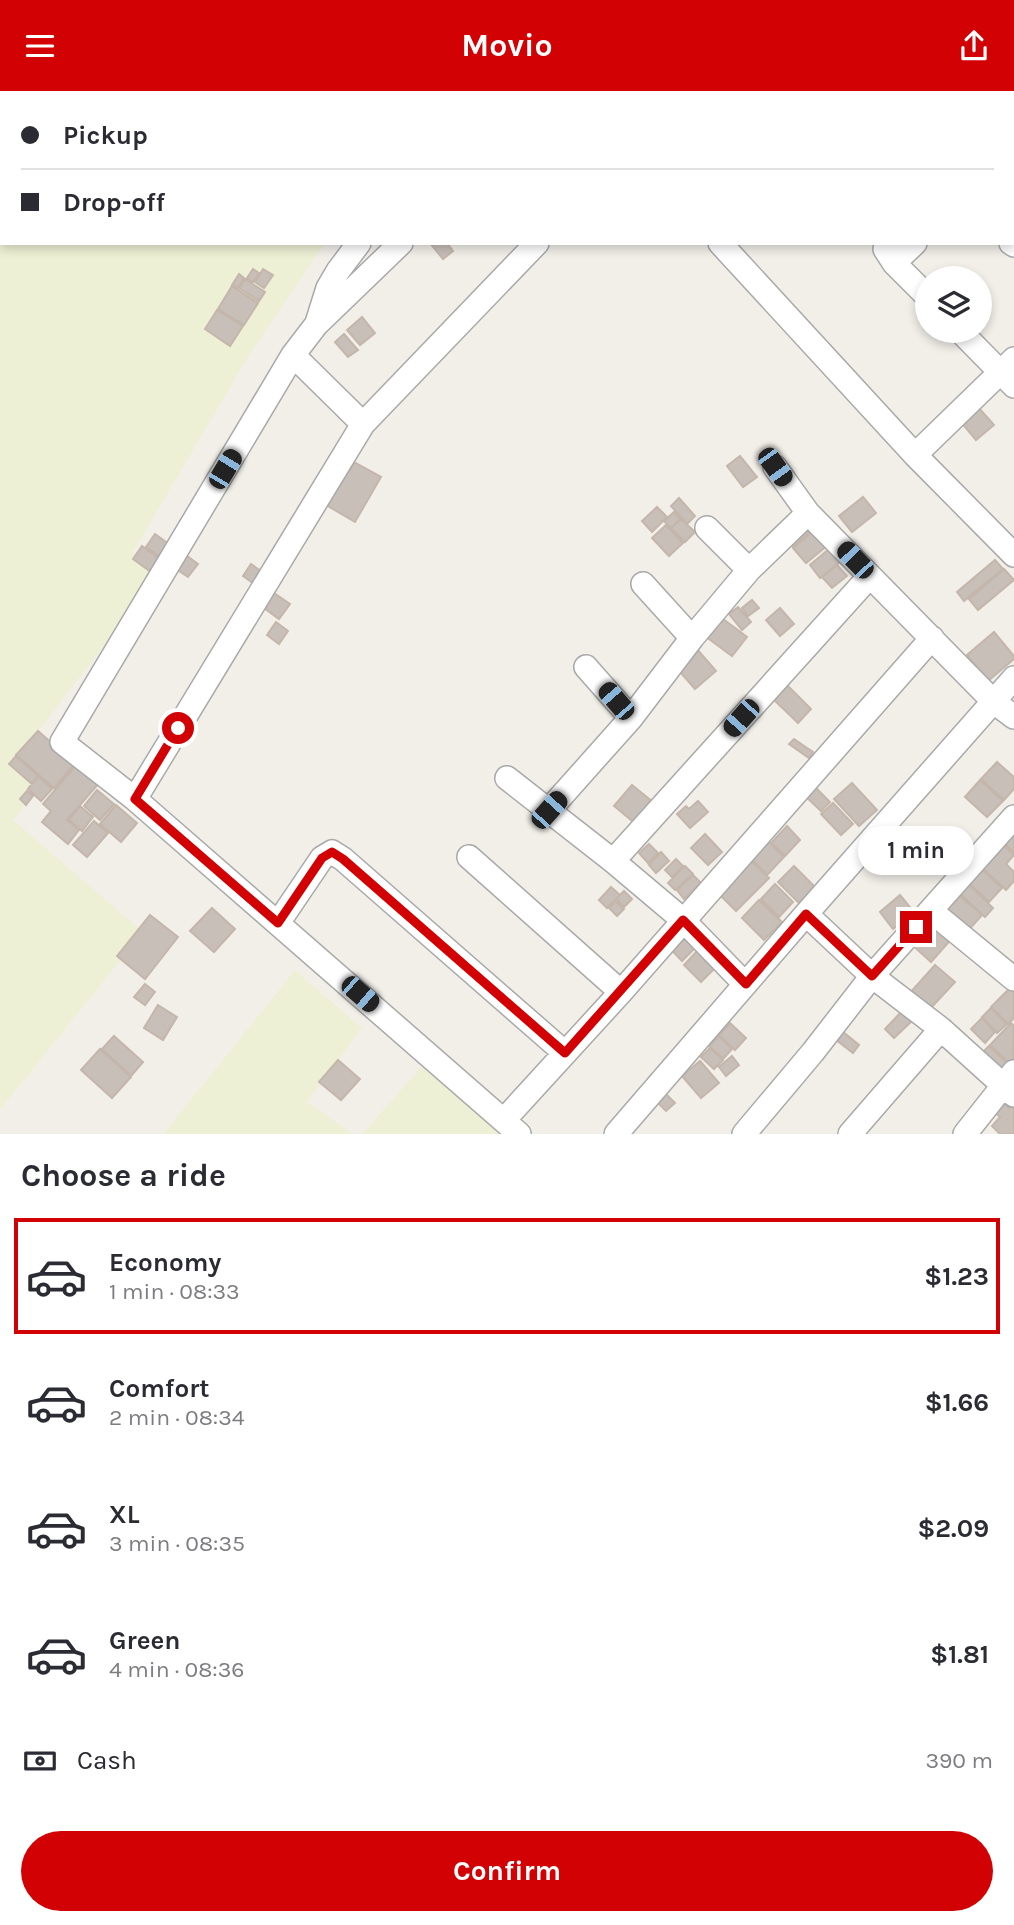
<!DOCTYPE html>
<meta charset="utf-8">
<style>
:root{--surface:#fff;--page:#f2f2f3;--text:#2b2b33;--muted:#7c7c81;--line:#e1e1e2;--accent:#d20103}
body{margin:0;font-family:Karla,sans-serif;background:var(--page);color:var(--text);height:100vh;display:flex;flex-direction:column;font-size:26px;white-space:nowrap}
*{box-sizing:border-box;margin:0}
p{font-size:23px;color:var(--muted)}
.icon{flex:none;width:38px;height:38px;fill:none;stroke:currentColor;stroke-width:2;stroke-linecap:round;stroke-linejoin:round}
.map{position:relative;height:1043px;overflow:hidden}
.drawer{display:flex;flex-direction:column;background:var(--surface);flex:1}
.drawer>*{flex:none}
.banner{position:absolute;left:0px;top:0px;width:1015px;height:154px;box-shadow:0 4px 10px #0003;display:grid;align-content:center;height:154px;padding:0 21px;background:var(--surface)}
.tools{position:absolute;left:915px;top:175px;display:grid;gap:14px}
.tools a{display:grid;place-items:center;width:77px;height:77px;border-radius:50%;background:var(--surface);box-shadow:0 4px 10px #0003;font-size:35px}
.end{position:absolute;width:32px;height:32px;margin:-16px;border:9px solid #d20103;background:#fff;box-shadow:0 0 0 4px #fff}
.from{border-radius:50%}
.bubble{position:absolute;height:49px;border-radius:24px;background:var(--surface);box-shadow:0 4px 10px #0003;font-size:23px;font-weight:700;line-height:49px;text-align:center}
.car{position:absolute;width:21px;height:42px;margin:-21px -10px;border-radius:9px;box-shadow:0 0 5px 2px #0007;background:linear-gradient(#222 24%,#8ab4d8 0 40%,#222 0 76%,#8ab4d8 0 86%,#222 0)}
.banner b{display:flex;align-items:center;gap:24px;height:66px;font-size:26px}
.banner b+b{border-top:2px solid var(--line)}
.banner i{width:18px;height:18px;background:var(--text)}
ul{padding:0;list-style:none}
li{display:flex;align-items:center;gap:21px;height:116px;margin:0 14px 10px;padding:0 7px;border:4px solid transparent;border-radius:0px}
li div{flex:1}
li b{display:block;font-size:26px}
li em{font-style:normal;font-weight:700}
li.active{border-color:var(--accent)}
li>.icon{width:63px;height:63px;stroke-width:1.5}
h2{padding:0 21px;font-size:32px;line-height:84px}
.pay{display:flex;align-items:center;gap:18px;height:77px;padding:0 21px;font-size:26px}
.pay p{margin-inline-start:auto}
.action{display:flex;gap:14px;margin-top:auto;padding:14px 21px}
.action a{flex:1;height:80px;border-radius:42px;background:var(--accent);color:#fff;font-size:28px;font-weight:700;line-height:80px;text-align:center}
header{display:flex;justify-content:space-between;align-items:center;height:91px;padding:0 21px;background:var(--accent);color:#fff;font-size:32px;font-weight:700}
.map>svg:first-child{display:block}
.farmland{fill:#eef0d5}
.building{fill:#c7bfb8;stroke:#c4b6ab;stroke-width:2}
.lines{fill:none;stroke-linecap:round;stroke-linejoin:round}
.minor-casing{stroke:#a9a9a9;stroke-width:26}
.minor{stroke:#fff;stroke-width:23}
.route{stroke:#d20103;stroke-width:9}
</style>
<header><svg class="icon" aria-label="menu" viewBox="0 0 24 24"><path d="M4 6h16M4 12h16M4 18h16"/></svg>Movio<svg class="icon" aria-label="share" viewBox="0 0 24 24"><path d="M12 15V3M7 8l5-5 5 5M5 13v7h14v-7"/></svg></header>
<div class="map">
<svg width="1014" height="1043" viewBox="0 0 1014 1043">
<rect width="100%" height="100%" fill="#f2efe9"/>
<!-- farmland -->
<path class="farmland" d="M22 0H235L236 2H21Z
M2 31V152H325L250 263 133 461 163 478 19 665 46 689 13 729 143 841 0 1019V34Z
M295 879 362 937 307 1011 353 1043H163Z
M430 966 519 1043H362Z"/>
<!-- building -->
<path class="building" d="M430 152H447L453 160 443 168Z
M253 178 259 182 253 191 247 187Z
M263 178 273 184 264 197 255 191Z
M239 183 244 187 238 197 232 194Z
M245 188 265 201 259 210 239 197Z
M232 195 258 212 244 234 218 218Z
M217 219 243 235 230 255 205 238Z
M362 226 375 242 360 254 347 239Z
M344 243 358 259 348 266 335 251Z
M978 316 994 334 976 349 960 330Z
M740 365 757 386 743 396 727 375Z
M354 371 381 386 355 431 321 411 342 374 350 379Z
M863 406 876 422 852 441 839 425Z
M679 407 695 425 687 433 671 415Z
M657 416 667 426 652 441 642 430Z
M674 421 680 428 671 437 664 430Z
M681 428 695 441 685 451 671 437Z
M666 434 683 452 669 465 652 447Z
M803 434 809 442 793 456 786 447Z
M815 438 828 454 806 472 793 457Z
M155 443 173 456 164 469 146 456Z
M835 453 846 466 820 487 810 474Z
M142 455 167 473 158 486 133 468Z
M183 462 198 473 188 486 173 476Z
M995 469 1003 478 964 510 957 501Z
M251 473 265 483 257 495 243 485Z
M837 474 847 485 832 497 822 486Z
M1004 478 1014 489 978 519 969 508Z
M274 502 290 513 279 528 264 517Z
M752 509 759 517 748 525 742 517Z
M738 516 751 531 742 539 729 523Z
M780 517 794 533 780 545 766 529Z
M719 525 747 546 732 565 705 545Z
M276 531 288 540 279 553 267 544Z
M994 541 1014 565V568L988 590 967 564Z
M696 557 716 580 695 598 675 575Z
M785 592 811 618 798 632 771 606Z
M38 640 75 672 54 697 16 664Z
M794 648 813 661 809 667 789 653Z
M16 665 38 685 32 693 9 673Z
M997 671 1014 686V698L1004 709 981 688Z
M77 673 99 692 67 729 79 739 68 753 42 731 51 720 43 713Z
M38 685 52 698 41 710 28 698Z
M980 689 1003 710 987 726 965 706Z
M852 692 877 719 859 735 834 708Z
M812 693 830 711 821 720 803 703Z
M632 694 654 712 637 734 614 715Z
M97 699 114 713 100 729 84 715Z
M27 700 33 705 26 714 20 708Z
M698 710 708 721 690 737 677 723 686 715 689 718Z
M833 712 853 733 841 744 821 723Z
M116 714 137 732 121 751 100 733Z
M80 715 93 726 82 740 69 729Z
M94 730 108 742 87 766 73 754Z
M787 735 800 749 785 765 771 752Z
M1014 735V762L1001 749Z
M900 742 919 764 904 778 884 756Z
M705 743 722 761 708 774 691 757Z
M766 748 784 766 767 784 749 766Z
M997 748 1014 764 1006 773 1014 781V790L1006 799 975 770Z
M649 753 658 762 648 772 639 762Z
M875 754 888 769 882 774 869 759Z
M661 761 669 770 656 782 649 774Z
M676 768 683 775 672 786 665 779Z
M750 769 769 787 736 820 718 802Z
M975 772 1002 797 989 811 962 786Z
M685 775 693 783 675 799 668 792Z
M794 775 816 797 800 813 778 791Z
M693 784 701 792 684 808 677 799Z
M963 788 993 817 985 826 955 798Z
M775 793 793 811 779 826 761 808Z
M611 796 620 804 607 817 599 809Z
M953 799 982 824 966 842 938 817Z
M624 800 632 808 624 816 616 808Z
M900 804 914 821 893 838 880 821Z
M759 809 782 831 764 849 742 827Z
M615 810 624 818 617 825 609 817Z
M212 817 235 838 214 861 190 840Z
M150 824 178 846 145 888 117 865Z
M936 828 954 845 931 871 908 850Z
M680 840 696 856 682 870 666 853Z
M698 859 715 877 701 891 684 874Z
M935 874 955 891 928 920 909 903Z
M145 893 155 901 145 914 134 906Z
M1014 893V927L1008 933 991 916Z
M158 914 177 926 163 949 144 937Z
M991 917 1007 933 997 942 982 926Z
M903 919 913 929 894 947 885 938Z
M982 927 995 941 985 952 971 938Z
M730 932 746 947 735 959 719 944Z
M1011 932 1014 935 1013 976 990 954Z
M842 940 859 954 853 962 835 948Z
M114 945 143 971 131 985 102 958Z
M719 945 732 958 723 968 709 955Z
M989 955 1011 976 1002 985 981 963Z
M710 957 723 969 714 978 701 966Z
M100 958 131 986 112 1007 81 979Z
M732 965 739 974 726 985 719 976Z
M338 969 360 988 341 1009 319 991Z
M700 970 719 992 701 1007 682 985Z
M660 997 675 1012 666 1020 652 1006Z
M1002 1010 1009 1017 1013 1013 1014 1015V1043H1000L992 1035 1000 1026 993 1020Z"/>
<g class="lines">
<defs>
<path id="minor" d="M293 0 295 2
M419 0 420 2
M567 2 569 0
M793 2 794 0
M1013 61H1014
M401 152 316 234 293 264 62 651 135 708 519 1043
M720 152 915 364 1014 464
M1011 152 1014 154
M885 158 894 172 928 206
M894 172 915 152
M317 232 328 197 338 180 359 152
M960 240 1014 295
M293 264 363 333
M915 364 1014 268
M775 376 808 422 994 611 1014 626
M707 437 749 479
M643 493 692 547
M586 576 631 627
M507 687 613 770 683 829 745 893
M135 708 363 333 537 152
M549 719 631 627 692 547 749 479 808 422
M469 766 621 901
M613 770 870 485
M931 820 1014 888
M806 823 872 885 941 938 1014 1004
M278 832 322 767 332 761 343 768 565 962
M504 1029 621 901 932 547
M616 1043 806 823 1014 587
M744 1043 813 961 872 885 1014 726
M850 1043 941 938
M965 1043 1014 981"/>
</defs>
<!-- minor casing -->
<use href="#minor" class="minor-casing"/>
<!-- minor -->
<use href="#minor" class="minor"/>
</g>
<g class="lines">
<!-- route -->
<path class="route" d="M178 637 135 708 278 832 322 767 332 761 343 768 565 962 683 829 746 893 806 823 872 885 916 836"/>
</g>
</svg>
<div class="tools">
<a><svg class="icon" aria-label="layers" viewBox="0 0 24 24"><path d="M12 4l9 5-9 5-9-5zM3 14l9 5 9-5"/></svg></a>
</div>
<i class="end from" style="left:178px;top:637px"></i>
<i class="end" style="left:916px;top:836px"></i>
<div class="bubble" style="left:858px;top:735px;width:116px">1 min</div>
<i class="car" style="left:775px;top:376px;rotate:144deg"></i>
<i class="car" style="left:225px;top:378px;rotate:31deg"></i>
<i class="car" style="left:855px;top:469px;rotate:316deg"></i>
<i class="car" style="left:616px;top:610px;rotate:319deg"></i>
<i class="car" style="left:741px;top:627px;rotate:222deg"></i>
<i class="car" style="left:549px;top:719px;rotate:42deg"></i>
<i class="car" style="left:360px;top:903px;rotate:131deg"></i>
<div class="banner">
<b><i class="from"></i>Pickup</b>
<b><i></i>Drop-off</b>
</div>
</div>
<section class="drawer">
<h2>Choose a ride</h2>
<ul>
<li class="active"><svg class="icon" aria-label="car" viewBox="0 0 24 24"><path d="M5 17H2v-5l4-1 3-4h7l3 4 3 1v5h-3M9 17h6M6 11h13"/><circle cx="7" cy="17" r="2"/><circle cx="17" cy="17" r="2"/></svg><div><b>Economy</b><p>1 min · 08:33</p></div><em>$1.23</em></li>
<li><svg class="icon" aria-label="car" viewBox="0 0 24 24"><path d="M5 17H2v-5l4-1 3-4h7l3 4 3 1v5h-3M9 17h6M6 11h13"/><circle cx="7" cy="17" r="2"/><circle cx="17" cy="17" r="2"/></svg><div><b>Comfort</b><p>2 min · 08:34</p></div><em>$1.66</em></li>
<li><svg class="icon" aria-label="car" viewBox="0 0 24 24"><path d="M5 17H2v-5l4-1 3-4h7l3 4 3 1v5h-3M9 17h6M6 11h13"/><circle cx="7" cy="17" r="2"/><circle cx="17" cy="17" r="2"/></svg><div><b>XL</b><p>3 min · 08:35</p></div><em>$2.09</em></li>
<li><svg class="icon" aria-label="car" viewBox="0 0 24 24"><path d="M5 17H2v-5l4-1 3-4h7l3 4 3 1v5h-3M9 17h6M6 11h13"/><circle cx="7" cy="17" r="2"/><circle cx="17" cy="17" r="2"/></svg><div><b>Green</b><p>4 min · 08:36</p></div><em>$1.81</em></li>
</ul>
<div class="pay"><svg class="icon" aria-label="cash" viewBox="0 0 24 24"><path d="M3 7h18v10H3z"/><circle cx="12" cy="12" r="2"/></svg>Cash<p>390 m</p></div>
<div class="action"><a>Confirm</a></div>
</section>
